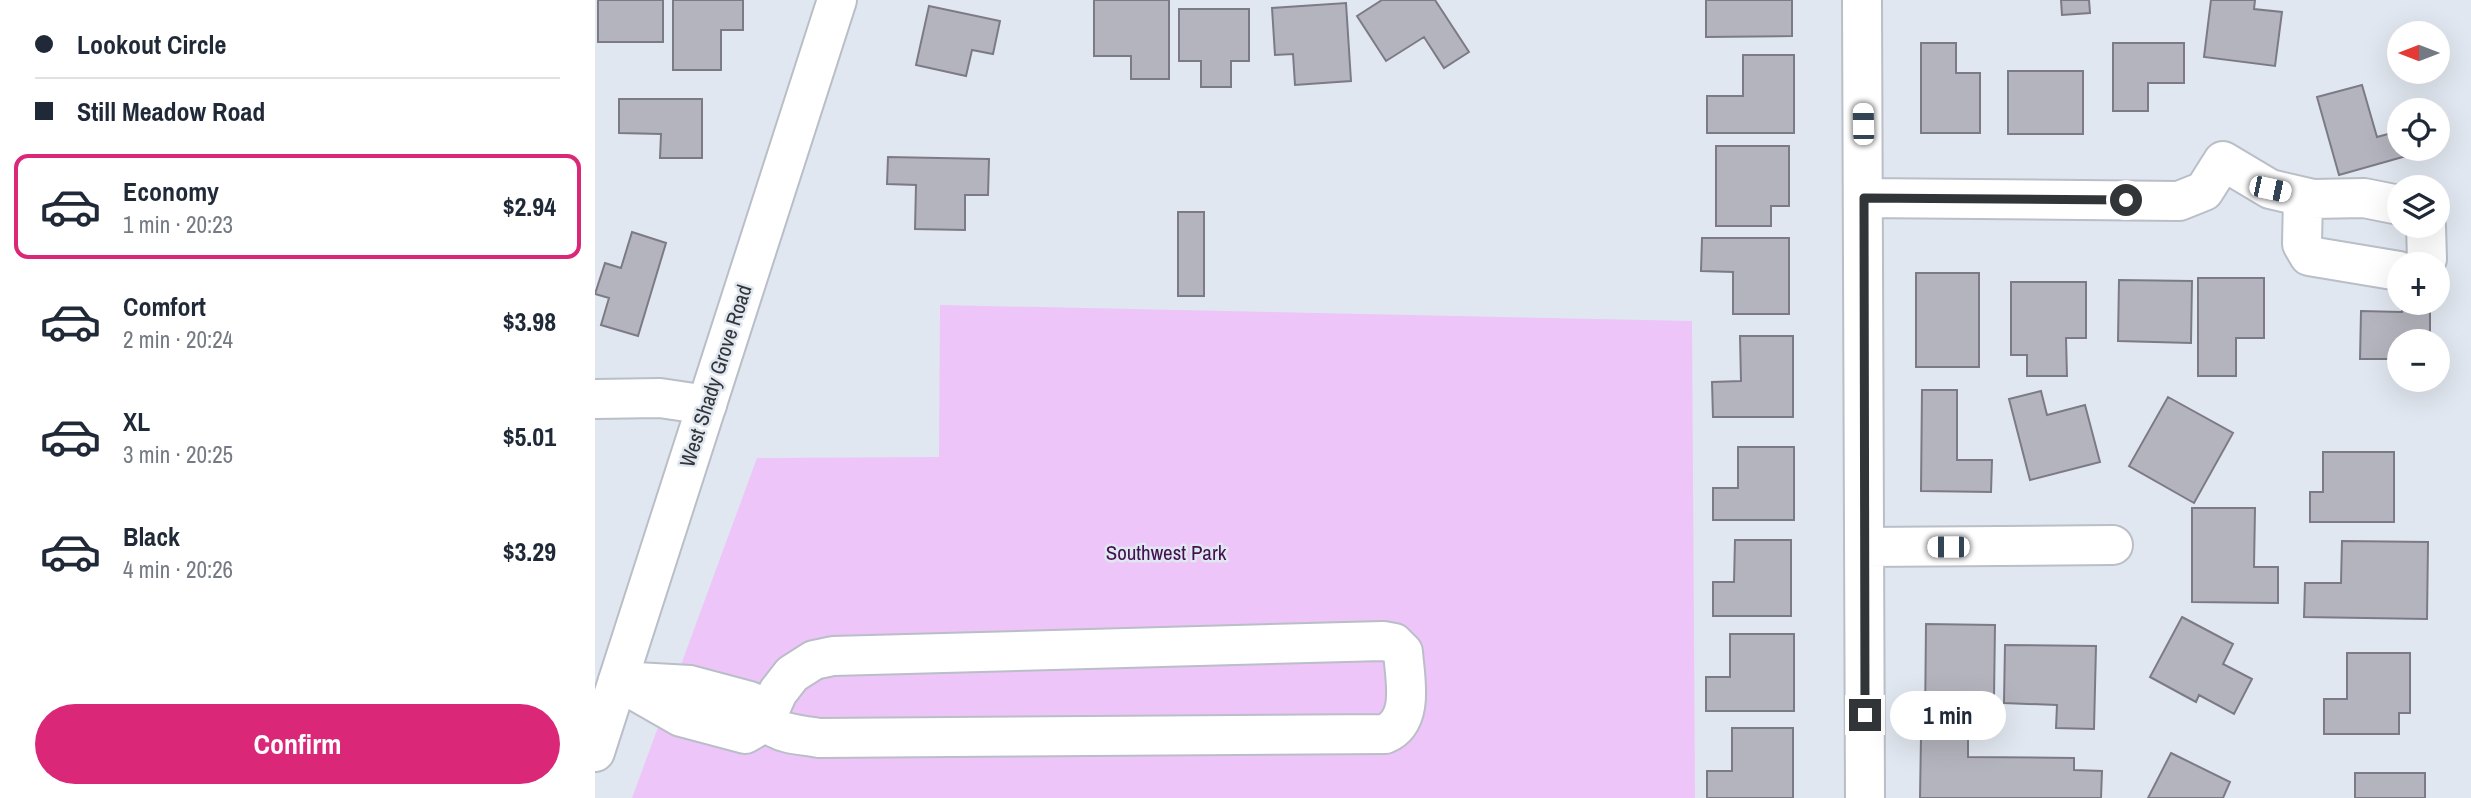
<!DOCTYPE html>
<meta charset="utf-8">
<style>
:root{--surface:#fff;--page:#f6f6f7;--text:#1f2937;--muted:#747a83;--line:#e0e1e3;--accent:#db2777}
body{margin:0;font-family:"Archivo Narrow",sans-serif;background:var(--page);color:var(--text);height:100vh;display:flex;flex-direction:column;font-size:26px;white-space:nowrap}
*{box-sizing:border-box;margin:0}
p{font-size:23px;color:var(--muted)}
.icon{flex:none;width:38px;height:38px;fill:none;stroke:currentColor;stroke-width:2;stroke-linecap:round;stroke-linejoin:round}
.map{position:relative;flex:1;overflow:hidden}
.drawer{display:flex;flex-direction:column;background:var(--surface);width:595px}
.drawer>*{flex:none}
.top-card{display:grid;align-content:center;height:154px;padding:0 35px;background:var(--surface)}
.needle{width:46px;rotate:270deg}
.fabs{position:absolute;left:1792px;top:21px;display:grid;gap:14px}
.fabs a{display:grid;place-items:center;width:63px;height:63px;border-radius:50%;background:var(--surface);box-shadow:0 7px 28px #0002;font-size:35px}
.end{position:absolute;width:32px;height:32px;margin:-16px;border:9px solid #323538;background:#fff;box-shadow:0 0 0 4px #fff}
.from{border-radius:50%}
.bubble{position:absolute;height:49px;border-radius:24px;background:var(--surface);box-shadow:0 7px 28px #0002;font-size:23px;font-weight:800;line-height:49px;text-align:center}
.car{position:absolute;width:21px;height:42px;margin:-21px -10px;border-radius:9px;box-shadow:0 0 5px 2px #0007;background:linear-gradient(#fff 24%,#345 0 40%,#fff 0 76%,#345 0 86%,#fff 0)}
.top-card b{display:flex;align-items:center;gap:24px;height:66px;font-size:26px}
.top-card b+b{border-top:2px solid var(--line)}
.top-card i{width:18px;height:18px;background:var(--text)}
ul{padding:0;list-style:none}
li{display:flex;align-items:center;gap:21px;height:105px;margin:0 14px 10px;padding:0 21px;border:4px solid transparent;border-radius:14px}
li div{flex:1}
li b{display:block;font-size:26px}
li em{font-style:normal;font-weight:800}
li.on{border-color:var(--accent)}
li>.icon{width:63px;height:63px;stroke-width:1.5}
.primary-button{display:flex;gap:14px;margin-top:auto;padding:14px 35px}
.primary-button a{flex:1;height:80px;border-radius:42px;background:var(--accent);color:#fff;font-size:28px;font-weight:800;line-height:80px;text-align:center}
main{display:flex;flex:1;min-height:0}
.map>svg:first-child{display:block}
.green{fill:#edc5f9}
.building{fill:#b4b4be;stroke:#7c7b85;stroke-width:2}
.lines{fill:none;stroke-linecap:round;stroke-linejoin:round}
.minor-casing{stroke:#b9bec7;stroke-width:42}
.major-casing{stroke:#b9bec7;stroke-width:42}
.minor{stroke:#fff;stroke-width:38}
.major{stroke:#fff;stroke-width:38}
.route{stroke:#323538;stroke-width:9}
.labels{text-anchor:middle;stroke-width:5;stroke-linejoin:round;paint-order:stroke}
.street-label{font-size:21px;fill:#323538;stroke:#e1e7f0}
.park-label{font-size:21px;fill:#42114e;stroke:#e1e7f0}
</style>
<main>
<section class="drawer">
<div class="top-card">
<b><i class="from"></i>Lookout Circle</b>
<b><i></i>Still Meadow Road</b>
</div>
<ul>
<li class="on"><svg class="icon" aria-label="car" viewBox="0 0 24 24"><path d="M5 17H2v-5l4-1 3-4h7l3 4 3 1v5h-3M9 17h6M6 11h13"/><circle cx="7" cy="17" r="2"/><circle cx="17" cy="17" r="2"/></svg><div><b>Economy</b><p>1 min · 20:23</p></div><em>$2.94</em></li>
<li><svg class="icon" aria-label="car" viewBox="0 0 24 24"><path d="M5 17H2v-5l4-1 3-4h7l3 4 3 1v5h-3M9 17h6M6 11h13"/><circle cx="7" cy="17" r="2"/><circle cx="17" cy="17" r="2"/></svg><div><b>Comfort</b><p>2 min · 20:24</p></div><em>$3.98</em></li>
<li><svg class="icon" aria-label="car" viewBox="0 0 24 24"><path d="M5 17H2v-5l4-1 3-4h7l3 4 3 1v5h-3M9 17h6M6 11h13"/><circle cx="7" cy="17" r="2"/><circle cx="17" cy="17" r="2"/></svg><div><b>XL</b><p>3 min · 20:25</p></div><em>$5.01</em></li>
<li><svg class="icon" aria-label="car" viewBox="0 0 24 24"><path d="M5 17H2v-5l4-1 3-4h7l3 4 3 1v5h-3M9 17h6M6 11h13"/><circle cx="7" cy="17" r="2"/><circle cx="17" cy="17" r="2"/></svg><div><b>Black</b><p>4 min · 20:26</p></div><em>$3.29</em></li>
</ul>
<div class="primary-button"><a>Confirm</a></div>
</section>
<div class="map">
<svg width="1876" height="798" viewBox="0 0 1876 798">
<rect width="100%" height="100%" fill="#e1e7f0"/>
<!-- green -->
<path class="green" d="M345 305 1097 321 1100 798H37L162 458 344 457Z"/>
<!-- building -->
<path class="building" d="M3 0H68V42H3Z
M78 0H148V30H126V70H78Z
M499 0H574V79H536V56H499Z
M787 0H840L874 52 849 68 829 37 791 61 762 16Z
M1111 0H1197V36L1111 37Z
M1466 0H1494L1495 13 1467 15Z
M1616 0H1660L1659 9 1687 12 1680 66 1609 57Z
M751 3 756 81 700 85 698 54 680 55 677 8Z
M334 6 405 21 398 54 377 50 371 76 321 65Z
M584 9H654V61H636V87H606V61H584Z
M1326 43H1361V73H1385V133H1326Z
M1518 43H1589V83H1553V111H1518Z
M1148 55H1199V133H1112V96H1148Z
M1413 71H1488V134H1413Z
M1767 85 1782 137 1804 131V149H1836L1744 175 1722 97Z
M24 99H107V158H65L66 134 24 133Z
M1121 146H1194V206H1176V226H1121Z
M293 157 394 159 393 195H370V230L320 229 321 185 292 184Z
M583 212H609V296H583Z
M37 232 71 243 43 336 6 325 14 298 0 294 10 263 26 268Z
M1107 238H1194V314H1138V272L1106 271Z
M1321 273H1384V367H1321Z
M1603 278H1669V338H1641V376H1603Z
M1524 280 1597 281 1596 343 1523 341Z
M1416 282H1491V338H1471L1472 376H1432V355H1416Z
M1808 303H1835V341H1804V359H1765L1766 311 1807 312Z
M1145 336H1198V417H1118L1117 382 1146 381Z
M1327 390H1362V460H1397L1396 492 1326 491Z
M1446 391 1452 415 1490 405 1505 462 1435 480 1414 399Z
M1573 397 1638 433 1599 503 1534 466Z
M1143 447H1199V520H1118V488H1143Z
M1728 452H1799V522H1715V492H1728Z
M1597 508H1660L1659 567H1683V603L1597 602Z
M1140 540H1196V616H1118V582H1139Z
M1747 541 1833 542 1832 619 1709 617 1710 583H1746Z
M1587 617 1638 644 1628 664 1657 679 1639 714 1604 695 1601 702 1555 677Z
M1331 624 1400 625 1399 698H1367V725H1330Z
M1135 634H1199V711H1111V677H1135Z
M1410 645 1501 646 1499 729 1461 728 1462 705 1409 703Z
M1752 653H1815V713H1804V734H1729V699H1752Z
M1137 728H1198V798H1112V771H1137Z
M1326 737 1373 738V757L1479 758V770L1507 771 1506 798H1325Z
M1576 753 1635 782 1628 798H1553Z
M1760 773H1830V798H1760Z"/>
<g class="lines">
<defs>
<path id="minor" d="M1267 0 1270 798
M1708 197 1707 244 1714 256 1804 271
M1269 198 1584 201 1609 191 1628 161 1675 189 1718 199 1769 198 1804 205
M1828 264 1832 259 1831 226
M0 399 65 398 112 405
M1270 547 1518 545
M23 681 86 717 150 734 169 723 183 692 197 674 219 660 238 656 788 641 799 643 808 652C810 679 820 721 790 734L224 738C187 732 177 735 155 701L95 685 23 681"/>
<path id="major" d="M0 752 242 0"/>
</defs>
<!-- minor casing -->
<use href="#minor" class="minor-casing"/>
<!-- major casing -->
<use href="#major" class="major-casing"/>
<!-- minor -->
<use href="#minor" class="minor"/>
<!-- major -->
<use href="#major" class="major"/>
</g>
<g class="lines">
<!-- route -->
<path class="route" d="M1270 715 1269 198 1531 200"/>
</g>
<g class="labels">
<!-- street labels -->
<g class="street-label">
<text transform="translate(121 376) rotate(-72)" y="7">West Shady Grove Road</text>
</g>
<!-- park labels -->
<g class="park-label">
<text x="571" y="560">Southwest Park</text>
</g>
</g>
</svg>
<div class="fabs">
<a><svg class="needle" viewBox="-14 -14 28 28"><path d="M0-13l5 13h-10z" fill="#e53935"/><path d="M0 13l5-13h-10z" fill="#747a83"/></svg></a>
<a><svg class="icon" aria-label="locate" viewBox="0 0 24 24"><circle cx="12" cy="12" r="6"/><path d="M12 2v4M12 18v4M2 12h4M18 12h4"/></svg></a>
<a><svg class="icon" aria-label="layers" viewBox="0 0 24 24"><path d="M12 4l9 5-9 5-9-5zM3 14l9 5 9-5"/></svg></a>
<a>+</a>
<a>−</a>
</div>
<i class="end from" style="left:1531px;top:200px"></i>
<i class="end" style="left:1270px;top:715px"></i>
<div class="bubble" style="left:1295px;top:691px;width:116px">1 min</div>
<i class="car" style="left:1268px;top:124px;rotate:359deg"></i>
<i class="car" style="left:1675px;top:189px;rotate:102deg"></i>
<i class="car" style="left:1353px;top:547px;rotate:270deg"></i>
</div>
</main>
